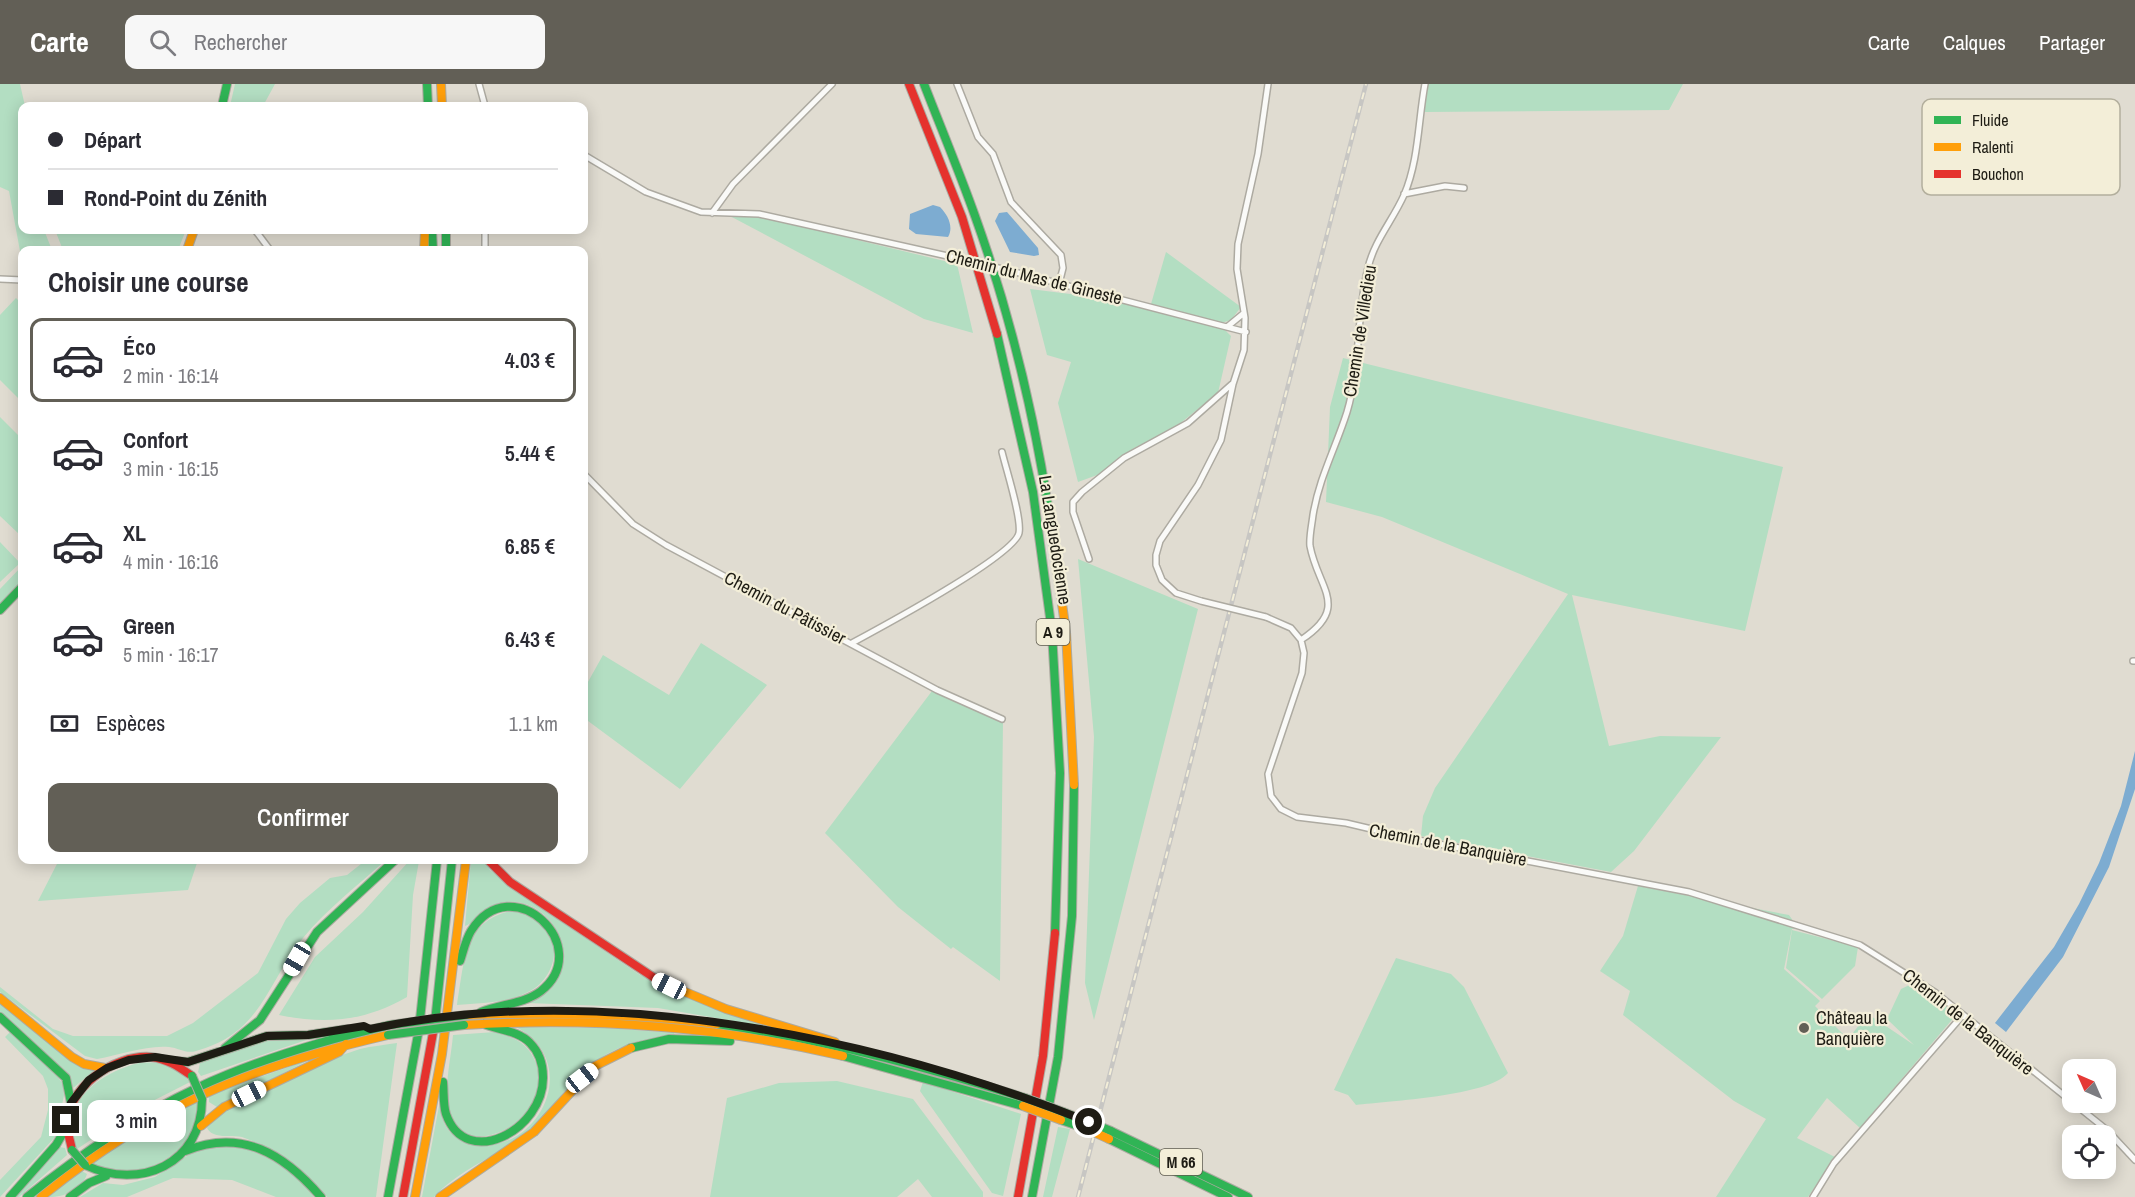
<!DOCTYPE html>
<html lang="fr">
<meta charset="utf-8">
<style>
:root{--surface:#fff;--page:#f7f7f7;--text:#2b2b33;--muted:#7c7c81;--line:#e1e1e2;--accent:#625f56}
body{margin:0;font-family:"Archivo Narrow",sans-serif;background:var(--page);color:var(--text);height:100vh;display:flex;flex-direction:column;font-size:22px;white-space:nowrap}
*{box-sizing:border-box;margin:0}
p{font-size:20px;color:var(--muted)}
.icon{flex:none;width:33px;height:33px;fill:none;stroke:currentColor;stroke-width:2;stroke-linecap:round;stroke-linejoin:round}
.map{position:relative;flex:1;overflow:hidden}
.drawer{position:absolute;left:18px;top:162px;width:570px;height:618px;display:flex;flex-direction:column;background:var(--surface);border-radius:12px;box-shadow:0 3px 15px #0003}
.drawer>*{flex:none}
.top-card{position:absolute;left:18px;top:18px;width:570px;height:132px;border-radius:12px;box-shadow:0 3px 15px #0003;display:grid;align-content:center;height:132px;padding:0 30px;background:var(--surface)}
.needle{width:39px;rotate:315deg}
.controls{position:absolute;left:2062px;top:975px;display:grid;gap:12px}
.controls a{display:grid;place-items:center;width:54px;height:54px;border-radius:12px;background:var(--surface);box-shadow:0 3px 15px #0003;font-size:30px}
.end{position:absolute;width:27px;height:27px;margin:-14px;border:8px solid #1e1c14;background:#fff;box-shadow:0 0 0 3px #fff}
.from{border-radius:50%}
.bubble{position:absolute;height:42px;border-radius:12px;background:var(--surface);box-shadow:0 3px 15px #0003;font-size:20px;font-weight:600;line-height:42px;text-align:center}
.car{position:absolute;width:18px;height:36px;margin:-18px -9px;border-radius:8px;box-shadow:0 0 4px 2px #0007;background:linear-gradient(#fff 24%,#345 0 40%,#fff 0 76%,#345 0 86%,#fff 0)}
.top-card b{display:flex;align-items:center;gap:21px;height:57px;font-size:22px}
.top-card b+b{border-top:2px solid var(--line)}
.top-card i{width:15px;height:15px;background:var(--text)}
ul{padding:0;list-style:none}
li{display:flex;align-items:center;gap:18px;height:84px;margin:0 12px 9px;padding:0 18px;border:3px solid transparent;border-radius:12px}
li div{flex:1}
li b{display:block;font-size:22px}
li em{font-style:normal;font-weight:600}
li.selected{border-color:var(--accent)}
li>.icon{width:54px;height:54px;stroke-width:1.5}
h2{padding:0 30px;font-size:27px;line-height:72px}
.pay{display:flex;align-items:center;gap:15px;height:66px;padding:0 30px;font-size:22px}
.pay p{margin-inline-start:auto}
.action{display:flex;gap:12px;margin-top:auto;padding:12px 30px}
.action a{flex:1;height:69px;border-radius:12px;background:var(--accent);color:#fff;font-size:24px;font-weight:600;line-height:69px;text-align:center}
header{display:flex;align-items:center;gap:36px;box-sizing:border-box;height:84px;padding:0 30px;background:var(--accent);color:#fff}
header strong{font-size:28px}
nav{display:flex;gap:33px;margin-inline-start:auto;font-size:21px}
.search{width:420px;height:54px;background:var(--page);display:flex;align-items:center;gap:15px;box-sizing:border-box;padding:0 21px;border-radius:12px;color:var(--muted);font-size:22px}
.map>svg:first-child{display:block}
.green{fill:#b3dec2}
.water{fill:#7dacd1}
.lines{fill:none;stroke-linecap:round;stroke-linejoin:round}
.street-casing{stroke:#adaaa1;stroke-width:8}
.fast-casing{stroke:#adaaa1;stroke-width:10}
.slow-casing{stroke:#adaaa1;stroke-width:10}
.jam-casing{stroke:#adaaa1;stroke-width:10}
.street{stroke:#fafaf8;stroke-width:5}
.fast{stroke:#30b455;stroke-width:8}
.slow{stroke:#ff9f0a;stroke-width:8}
.jam{stroke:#e5322d;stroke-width:8}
.rail-casing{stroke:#c7c6c3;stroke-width:4.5}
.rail{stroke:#f3eed8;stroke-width:2;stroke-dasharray:7;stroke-linecap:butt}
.street-bridge-casing{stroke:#adaaa1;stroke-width:8;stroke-linecap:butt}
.fast-bridge-casing{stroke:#adaaa1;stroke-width:10;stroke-linecap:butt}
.slow-bridge-casing{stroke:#adaaa1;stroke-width:10;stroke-linecap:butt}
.street-bridge{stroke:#fafaf8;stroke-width:5}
.fast-bridge{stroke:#30b455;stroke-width:8}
.slow-bridge{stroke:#ff9f0a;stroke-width:8}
.route{stroke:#1e1c14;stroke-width:8}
.poi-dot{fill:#625f56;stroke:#f3eed8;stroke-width:2}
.labels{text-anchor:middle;stroke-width:4.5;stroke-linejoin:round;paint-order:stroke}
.shield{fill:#f3eed8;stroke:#5e5b4f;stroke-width:1.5}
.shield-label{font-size:16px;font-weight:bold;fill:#1e1c14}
.street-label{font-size:18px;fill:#1e1c14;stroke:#f3eed8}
.poi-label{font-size:18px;fill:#1e1c14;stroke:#f3eed8;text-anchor:start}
.key{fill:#f3eed8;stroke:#b3af9d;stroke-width:1.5}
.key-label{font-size:16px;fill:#1e1c14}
</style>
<header>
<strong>Carte</strong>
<div class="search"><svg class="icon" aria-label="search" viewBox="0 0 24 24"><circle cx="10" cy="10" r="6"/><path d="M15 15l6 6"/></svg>Rechercher</div>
<nav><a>Carte</a><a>Calques</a><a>Partager</a></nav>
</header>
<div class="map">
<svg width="2135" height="1113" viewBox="0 0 2135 1113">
<rect width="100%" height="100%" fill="#e0dcd1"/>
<!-- green -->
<path class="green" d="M0 0H20L25 22H22V146H44L52 166H22V178L9 107 0 103Z
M235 0H275L263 22H230Z
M1427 0H1683L1669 26 1425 28 1423 22Z
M728 131H750L774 136 957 180 973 249 924 235Z
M55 146H186L178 166H134L131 164 128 166H63Z
M1166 168 1241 223 1231 236 1221 239 1151 220Z
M1030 205 1086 212 1089 208 1220 241 1231 252 1218 309 1173 345 1134 364 1100 390 1078 398 1058 319 1071 278 1047 271Z
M16 214 22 220V318L0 296V231Z
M1343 274 1783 383 1745 547 1572 511 1609 662 1660 652 1721 653 1634 767 1611 788 1421 752 1423 732 1435 704 1568 510 1382 433 1326 418 1330 323Z
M0 333 22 355V449L20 451 0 432Z
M0 458 20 479 0 498Z
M1078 475 1198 525 1094 936 1085 899 1094 653Z
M22 482V498L0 520V505Z
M701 559 767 601 680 705 584 634V605L603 571 669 611Z
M932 607 1003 637 1000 897 953 863 951 865 898 823 825 749Z
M59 776H198L188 806 38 817Z
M366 776H386C358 801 327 825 303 854 266 900 262 949 196 967 186 970 179 964 169 963 146 961 120 971 97 975L85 972 0 908V903L53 945 73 952H167L193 939 258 889 286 835 300 819 330 794 347 791Z
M410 776 419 777 413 811 407 913C365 937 327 941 279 931L315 873 363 828Z
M471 776H483L490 786 519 809 640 891 791 947 658 924 527 919C536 910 555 898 560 887 574 854 541 814 507 818 482 820 480 837 465 842Z
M1638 802 1789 831 1798 844 1792 845 1784 885 1820 917 1815 922 1848 955 1868 930 1914 961 1887 935 1901 905 1918 897 1956 931 1860 1044 1827 1014 1797 1054 1835 1073 1808 1113H1716L1766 1035 1734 1017 1623 931 1630 907 1600 887 1623 852Z
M517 826C528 831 541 836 548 846 563 869 549 900 526 909 505 919 480 919 457 921 465 876 463 834 517 826Z
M1792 846 1858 863 1855 882 1822 915 1786 884Z
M1396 874 1451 890 1464 903 1508 989C1489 1012 1389 1017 1356 1021L1348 1011 1334 1006Z
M0 918 74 979 95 986 73 1004 67 989 0 928Z
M516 943 607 944 674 949 675 952C626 956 596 969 564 1008 551 1023 540 1039 524 1051 494 1074 460 1085 434 1113H422L439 1022C441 1029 443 1038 447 1044 452 1052 461 1056 470 1059 534 1076 587 981 516 943Z
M10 948 57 992 63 1000 64 1011 56 1052 0 1113V1096L41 1053 48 1026V1005L43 992 5 953Z
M495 948C516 954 528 959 536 979 555 1036 468 1079 451 1033 442 1009 451 976 453 951Z
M276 953H315L201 992 198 988 200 979 238 963Z
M397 959 376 1113H327C302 1085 278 1066 242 1053 230 1050 214 1056 207 1044 228 1016 325 976 360 965 372 962 385 961 397 959Z
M309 976 217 1023 209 1018V1011Z
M139 979C160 977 177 981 190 998L139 1024 77 1065C55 1020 101 988 139 979Z
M837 997 913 1015 983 1108V1113H932L918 1095 897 1113H710L727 1014 779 999Z
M923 998 1021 1030 1003 1112 992 1109 920 1007Z
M198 1017C203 1069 133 1106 90 1079L141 1046Z
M1058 1043 1070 1045 1052 1113H1043Z
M231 1061C265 1069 293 1085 314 1113H276L232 1096 173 1094 127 1113H80L103 1099 123 1101 155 1093 202 1062Z
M59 1063 65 1064 67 1071 19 1113H13Z
M80 1086 87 1090C82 1106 64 1113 49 1113Z"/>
<!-- water -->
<path class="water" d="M933 121 940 123C948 131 954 143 948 153L916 150 909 145 910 130Z
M1007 128 1038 164 1039 171 1034 172 1010 168 995 137 999 129Z
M2135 667V705L2109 783 2063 873 2006 948 1995 939 2054 863 2079 820 2099 779 2121 722Z"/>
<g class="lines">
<defs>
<path id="street" d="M479 0 485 22
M957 0 978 53 993 70 1011 118 1061 171 1063 184 1059 200
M485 22H495
M584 71 646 108 701 128 759 130 952 173
M1404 110 1445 102 1464 104
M712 129 733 100 832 0
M255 146 270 166
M485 166V146
M1015 188 1246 248
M0 195 22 196
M1227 243 1244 229
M584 390 633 440 666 461 937 606 1002 635
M1089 475 1073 428V418L1082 408 1124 374 1188 339 1232 300
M1201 517 1176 509 1162 496 1156 481V471L1160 457 1198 401 1221 356 1233 300 1244 266 1245 234 1237 185 1238 160 1258 70 1268 0
M1266 533 1291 544 1301 556 1304 569 1302 589 1268 690 1271 712 1281 725 1297 733 1346 739 1418 756 1689 808 1860 861 1936 909 2107 1046 2135 1076
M1301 556C1351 523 1318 505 1310 462 1309 453 1312 440 1313 431 1319 394 1336 363 1347 328 1361 281 1356 231 1368 184 1374 157 1393 136 1404 111 1419 76 1418 37 1425 0
M852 559C878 545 1014 472 1019 449 1022 434 1006 385 1002 368
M2133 577H2135
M1813 1113 1834 1079 1962 932"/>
<path id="fast" d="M427 0 428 22
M924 0C941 44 959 87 975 132 1013 238 1039 351 1054 463
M222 22 227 0
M432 146 433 166
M446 146V166
M997 250 1033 408 1052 548 1060 689 1055 849
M0 526 22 503
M460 877C463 868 466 855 471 847 512 782 596 863 541 907 524 920 500 920 481 928
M0 933 66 994 71 1019
M435 938 452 776
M717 940C822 955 924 982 1025 1014
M225 964 260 936 317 848 395 776
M631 964 669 955 730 957
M843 972 1023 1022
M172 977 188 978 267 952 308 951 348 945
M443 998C444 1008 443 1021 446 1030 466 1087 544 1046 543 993 543 980 539 968 530 959 519 947 499 946 484 940
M1063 1028 1089 1038
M1061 1036 1087 1045
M1111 1047 1248 1113
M1109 1055 1228 1113
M185 1067C242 1044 284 1070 321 1113
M85 1081C140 1107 202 1080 202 1015
M10 1113 56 1061 66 1044
M27 1113C146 1017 241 975 390 941
M70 1113 89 1099 106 1092
M388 1113 419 945 437 776
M1032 1113 1058 973 1072 832 1074 701"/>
<path id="slow" d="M441 0 442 22
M187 166 194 146
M424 166 425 146
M1054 463 1066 548 1074 701
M659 897 726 925 835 958
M0 914 72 973 84 980 105 984
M466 931C550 928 633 929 717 940
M464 941C592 933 717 942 843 972
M201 1042 224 1023 339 968 346 960
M41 1113C153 1022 249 983 388 951
M415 1113 442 970 466 776
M440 1113 534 1048 595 982 631 964"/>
<path id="jam" d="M909 0 962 133 997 250
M488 776 510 798 659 897
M72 1066C71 1059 68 1051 67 1043 66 1004 114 970 151 973 168 975 179 983 192 992
M403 1113 435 938
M1018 1113 1043 972 1055 849"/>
</defs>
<!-- street casing -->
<use href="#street" class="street-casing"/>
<!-- fast casing -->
<use href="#fast" class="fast-casing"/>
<!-- slow casing -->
<use href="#slow" class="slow-casing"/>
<!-- jam casing -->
<use href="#jam" class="jam-casing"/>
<!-- street -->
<use href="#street" class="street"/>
<!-- fast -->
<use href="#fast" class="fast"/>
<!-- slow -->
<use href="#slow" class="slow"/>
<!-- jam -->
<use href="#jam" class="jam"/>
<defs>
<path id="rail" d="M1078 1113 1366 0"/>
</defs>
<!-- rail casing -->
<use href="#rail" class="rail-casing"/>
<!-- rail -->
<use href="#rail" class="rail"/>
<defs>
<path id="street-bridge" d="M952 173 1015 188
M1201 517 1266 533"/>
<path id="fast-bridge" d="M390 941 466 931
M388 951 464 941
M192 992 202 1015
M1025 1014 1063 1028
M1089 1038 1111 1047
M72 1066 85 1081"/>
<path id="slow-bridge" d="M1023 1022 1061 1036
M1087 1045 1109 1055"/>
</defs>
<!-- street-bridge casing -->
<use href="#street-bridge" class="street-bridge-casing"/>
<!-- fast-bridge casing -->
<use href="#fast-bridge" class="fast-bridge-casing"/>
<!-- slow-bridge casing -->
<use href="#slow-bridge" class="slow-bridge-casing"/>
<!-- street-bridge -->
<use href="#street-bridge" class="street-bridge"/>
<!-- fast-bridge -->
<use href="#fast-bridge" class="fast-bridge"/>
<!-- slow-bridge -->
<use href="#slow-bridge" class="slow-bridge"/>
</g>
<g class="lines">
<!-- route -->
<path class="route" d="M66 1036 71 1019 89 996 107 984 129 976 155 973 188 978 267 952 308 951 364 942 370 945C600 896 873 952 1089 1038"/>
</g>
<!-- markers -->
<circle class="poi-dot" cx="1804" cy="944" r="6"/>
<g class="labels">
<!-- shield labels -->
<g class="shield">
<rect x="1036.5" y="535" width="33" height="26" rx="4.5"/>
<rect x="1160" y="1065" width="42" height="26" rx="4.5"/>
</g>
<g class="shield-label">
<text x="1053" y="554">A 9</text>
<text x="1181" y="1084">M 66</text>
</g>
<!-- street labels -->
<g class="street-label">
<text transform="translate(1034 193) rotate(14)" y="6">Chemin du Mas de Gineste</text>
<text transform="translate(1360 247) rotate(-81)" y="6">Chemin de Villedieu</text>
<text transform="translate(1055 456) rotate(81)" y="6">La Languedocienne</text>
<text transform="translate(785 524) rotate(28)" y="6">Chemin du Pâtissier</text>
<text transform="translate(1448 761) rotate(11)" y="6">Chemin de la Banquière</text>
<text transform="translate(1968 938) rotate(38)" y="6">Chemin de la Banquière</text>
</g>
<!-- poi labels -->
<g class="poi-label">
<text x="1816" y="940">Château la<tspan x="1816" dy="21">Banquière</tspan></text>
</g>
</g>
<!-- legend -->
<rect x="1922" y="15" width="198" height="96" rx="9" class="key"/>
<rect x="1934" y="32" width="27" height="8" fill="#30b455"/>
<rect x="1934" y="59" width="27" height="8" fill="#ff9f0a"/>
<rect x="1934" y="86" width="27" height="8" fill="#e5322d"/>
<g class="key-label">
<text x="1972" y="42">Fluide</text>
<text x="1972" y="69">Ralenti</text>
<text x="1972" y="96">Bouchon</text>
</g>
</svg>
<div class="controls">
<a><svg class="needle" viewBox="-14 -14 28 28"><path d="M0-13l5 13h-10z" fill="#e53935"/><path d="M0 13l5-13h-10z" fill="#7c7c81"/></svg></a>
<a><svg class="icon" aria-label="locate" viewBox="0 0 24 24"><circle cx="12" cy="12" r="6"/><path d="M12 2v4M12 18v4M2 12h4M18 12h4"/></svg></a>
</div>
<i class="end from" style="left:1089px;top:1038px"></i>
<i class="end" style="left:66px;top:1036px"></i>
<div class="bubble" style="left:87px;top:1016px;width:99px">3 min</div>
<i class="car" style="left:297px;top:875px;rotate:210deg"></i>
<i class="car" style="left:669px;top:902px;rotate:296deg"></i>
<i class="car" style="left:582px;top:994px;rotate:52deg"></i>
<i class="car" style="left:249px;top:1010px;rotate:64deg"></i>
<div class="top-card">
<b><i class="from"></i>Départ</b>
<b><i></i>Rond-Point du Zénith</b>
</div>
<section class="drawer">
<h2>Choisir une course</h2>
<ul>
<li class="selected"><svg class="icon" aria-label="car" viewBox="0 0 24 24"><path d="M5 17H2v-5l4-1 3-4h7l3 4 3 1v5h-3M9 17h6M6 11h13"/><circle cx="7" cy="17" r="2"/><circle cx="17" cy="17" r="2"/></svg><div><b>Éco</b><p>2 min · 16:14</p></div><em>4.03 €</em></li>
<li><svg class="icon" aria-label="car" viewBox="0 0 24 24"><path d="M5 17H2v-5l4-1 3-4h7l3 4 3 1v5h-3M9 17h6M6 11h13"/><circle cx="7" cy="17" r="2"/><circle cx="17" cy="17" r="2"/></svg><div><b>Confort</b><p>3 min · 16:15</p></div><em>5.44 €</em></li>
<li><svg class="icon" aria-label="car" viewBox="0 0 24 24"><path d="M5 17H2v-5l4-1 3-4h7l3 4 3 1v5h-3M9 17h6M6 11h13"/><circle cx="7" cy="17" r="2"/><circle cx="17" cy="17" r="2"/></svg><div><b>XL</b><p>4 min · 16:16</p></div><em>6.85 €</em></li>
<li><svg class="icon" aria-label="car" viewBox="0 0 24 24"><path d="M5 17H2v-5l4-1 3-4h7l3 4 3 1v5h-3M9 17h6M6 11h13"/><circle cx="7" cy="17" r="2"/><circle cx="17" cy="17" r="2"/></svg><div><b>Green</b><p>5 min · 16:17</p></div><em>6.43 €</em></li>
</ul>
<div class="pay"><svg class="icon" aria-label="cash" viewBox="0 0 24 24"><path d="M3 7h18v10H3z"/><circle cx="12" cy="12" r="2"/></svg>Espèces<p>1.1 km</p></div>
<div class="action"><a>Confirmer</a></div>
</section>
</div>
